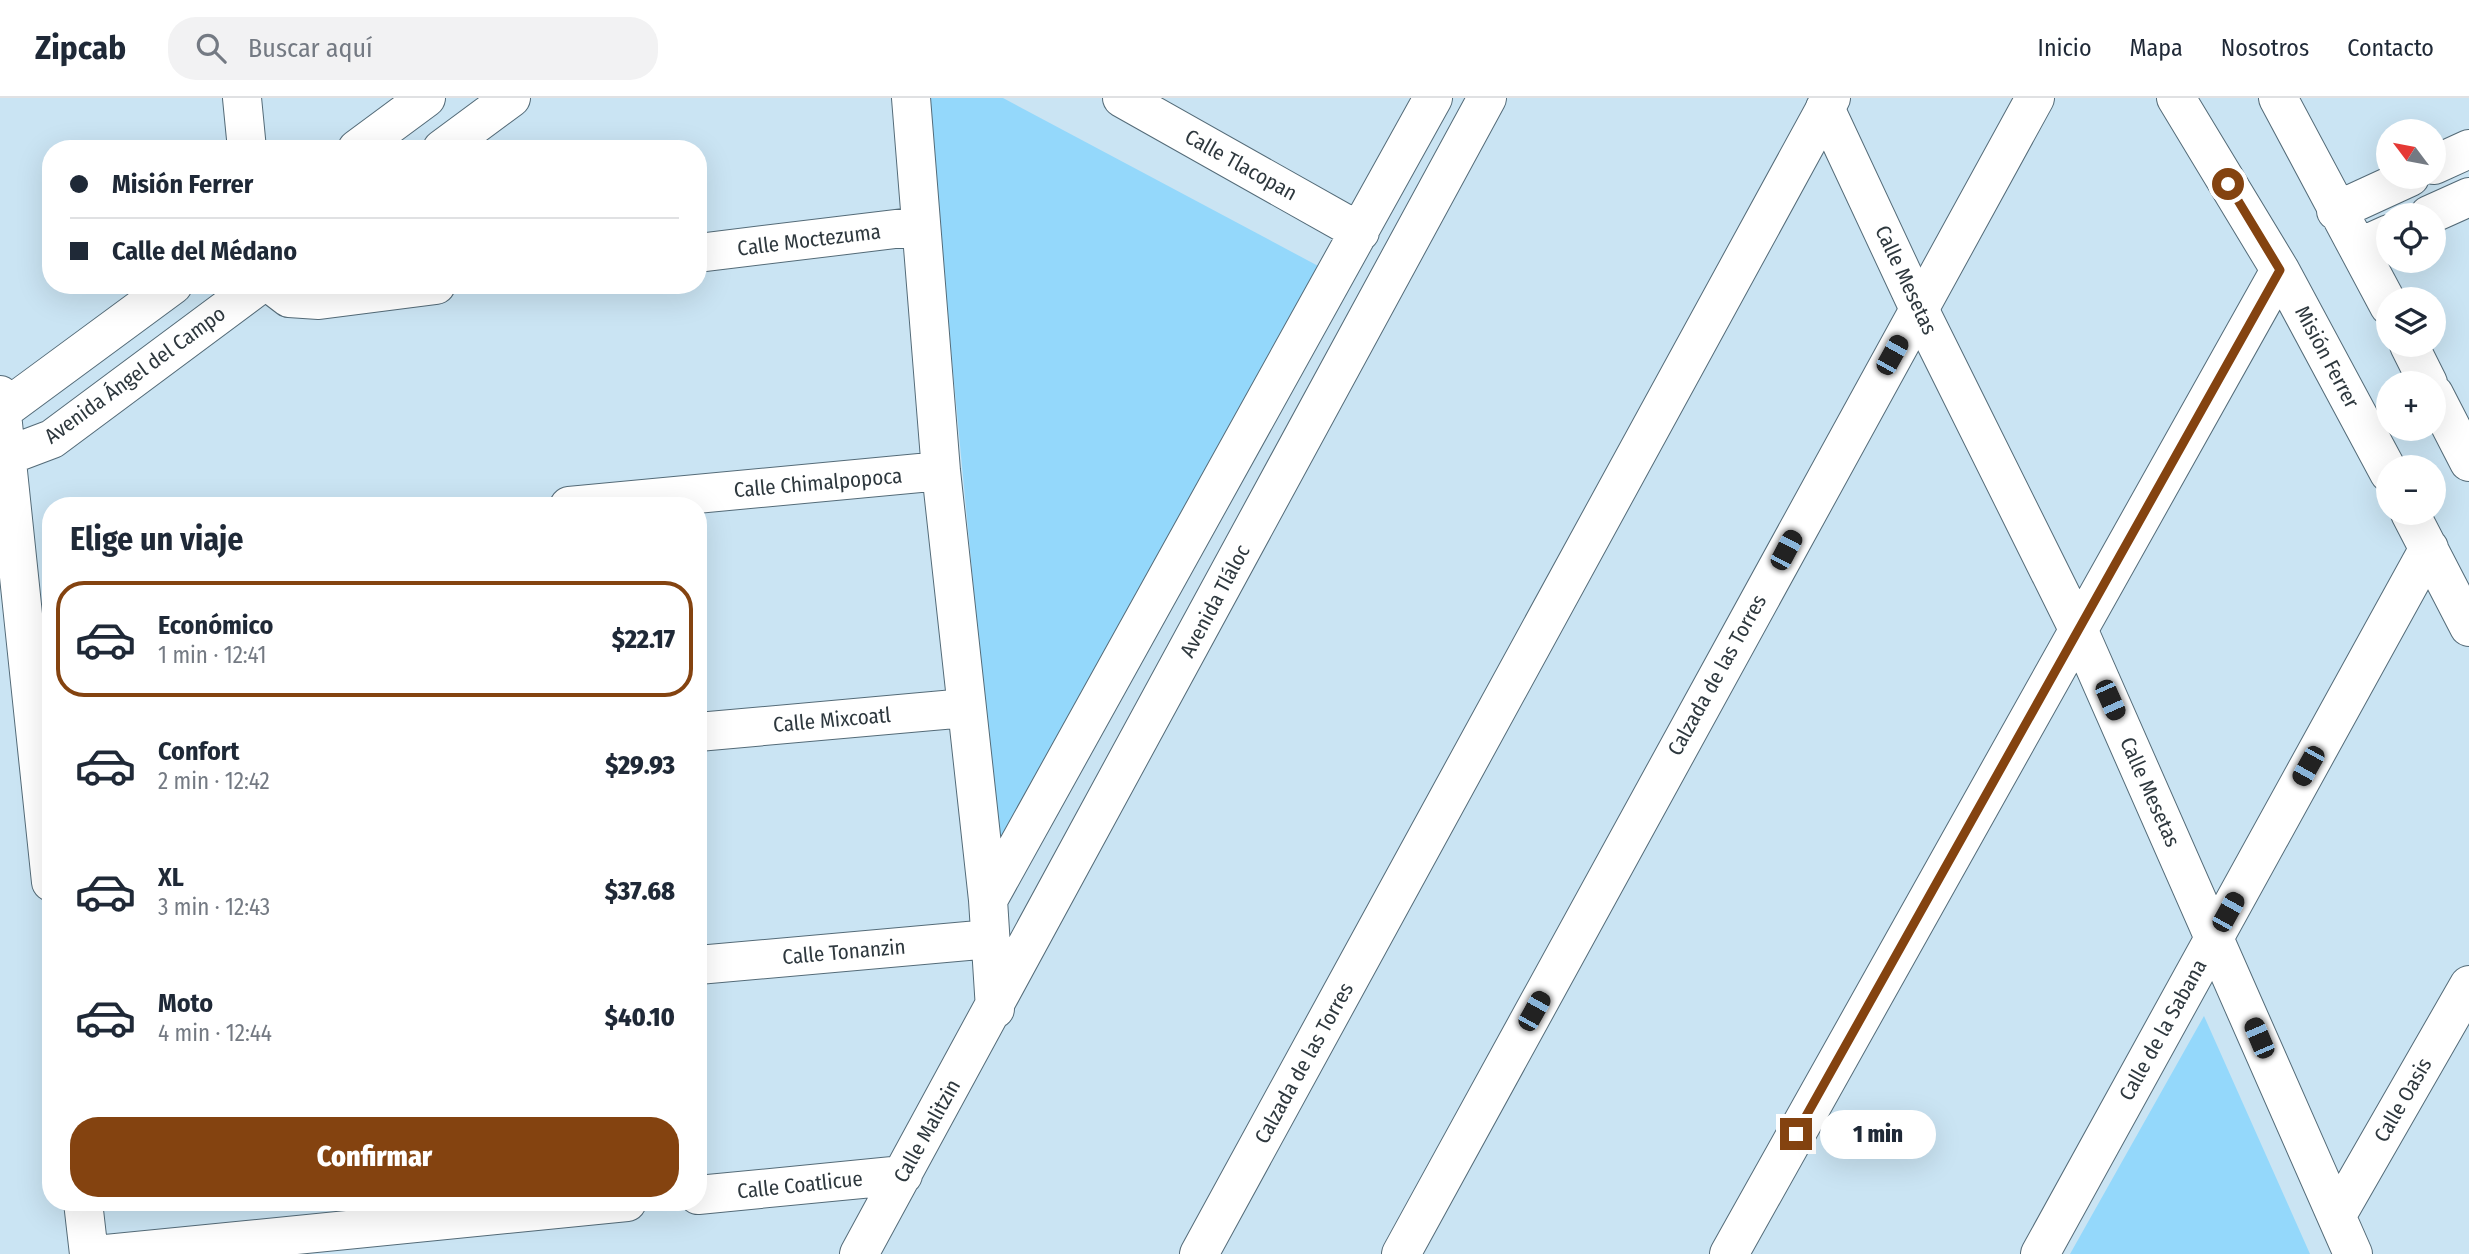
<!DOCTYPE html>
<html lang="es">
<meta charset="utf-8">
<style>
:root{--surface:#fff;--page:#f2f2f3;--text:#1f2937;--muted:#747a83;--line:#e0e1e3;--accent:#844310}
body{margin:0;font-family:"Fira Sans Condensed",sans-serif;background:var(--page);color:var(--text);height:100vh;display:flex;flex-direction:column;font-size:26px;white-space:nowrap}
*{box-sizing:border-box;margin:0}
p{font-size:23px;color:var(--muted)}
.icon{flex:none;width:38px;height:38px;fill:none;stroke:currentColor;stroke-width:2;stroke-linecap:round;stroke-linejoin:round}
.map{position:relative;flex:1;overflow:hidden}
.panel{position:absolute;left:42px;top:399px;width:665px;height:714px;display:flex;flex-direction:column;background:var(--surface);border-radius:28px;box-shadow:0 7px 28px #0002}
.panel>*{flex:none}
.banner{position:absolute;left:42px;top:42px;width:665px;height:154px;border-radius:28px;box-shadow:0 7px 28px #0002;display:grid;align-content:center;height:154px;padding:0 28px;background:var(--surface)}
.needle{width:46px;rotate:302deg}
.buttons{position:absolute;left:2376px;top:21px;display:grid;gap:14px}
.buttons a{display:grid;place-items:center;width:70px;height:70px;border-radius:50%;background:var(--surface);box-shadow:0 7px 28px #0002;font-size:35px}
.end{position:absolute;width:32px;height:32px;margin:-16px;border:9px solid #844310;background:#fff;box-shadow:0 0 0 4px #fff}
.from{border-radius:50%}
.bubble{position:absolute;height:49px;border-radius:24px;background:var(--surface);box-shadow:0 7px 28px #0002;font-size:23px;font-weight:800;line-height:49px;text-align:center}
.car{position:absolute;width:21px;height:42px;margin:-21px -10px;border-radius:9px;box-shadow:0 0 5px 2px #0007;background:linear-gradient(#222 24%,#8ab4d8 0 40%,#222 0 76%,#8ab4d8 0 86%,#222 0)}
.banner b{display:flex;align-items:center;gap:24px;height:66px;font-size:26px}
.banner b+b{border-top:2px solid var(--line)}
.banner i{width:18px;height:18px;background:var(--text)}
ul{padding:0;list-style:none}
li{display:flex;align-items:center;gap:21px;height:116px;margin:0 14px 10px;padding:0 14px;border:4px solid transparent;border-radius:28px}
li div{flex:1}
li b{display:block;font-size:26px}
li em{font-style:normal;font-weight:800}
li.current{border-color:var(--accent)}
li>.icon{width:63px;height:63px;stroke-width:1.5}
h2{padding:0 28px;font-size:32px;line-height:84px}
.action{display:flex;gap:14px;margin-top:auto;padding:14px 28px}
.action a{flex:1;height:80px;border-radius:28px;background:var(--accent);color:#fff;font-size:28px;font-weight:800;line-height:80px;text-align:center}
header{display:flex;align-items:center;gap:42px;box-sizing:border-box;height:98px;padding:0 35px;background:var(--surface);border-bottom:2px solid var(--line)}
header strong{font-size:33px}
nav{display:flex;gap:38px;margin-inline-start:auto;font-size:24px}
.search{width:490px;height:63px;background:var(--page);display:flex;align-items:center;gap:18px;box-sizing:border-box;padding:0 24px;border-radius:28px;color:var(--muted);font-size:26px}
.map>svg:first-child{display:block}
.green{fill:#94d8fb}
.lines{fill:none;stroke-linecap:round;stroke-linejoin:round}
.street-casing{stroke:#546b78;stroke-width:40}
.primary-casing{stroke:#546b78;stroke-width:40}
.street{stroke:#fff;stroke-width:38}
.primary{stroke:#fff;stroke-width:38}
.route{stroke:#844310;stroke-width:9}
.labels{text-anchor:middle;stroke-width:5;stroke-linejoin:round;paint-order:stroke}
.street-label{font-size:21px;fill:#2e383e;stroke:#fff}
</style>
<header>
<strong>Zipcab</strong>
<div class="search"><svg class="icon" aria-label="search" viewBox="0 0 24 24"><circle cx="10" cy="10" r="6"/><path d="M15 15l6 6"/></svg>Buscar aquí</div>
<nav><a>Inicio</a><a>Mapa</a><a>Nosotros</a><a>Contacto</a></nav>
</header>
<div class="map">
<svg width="2469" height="1156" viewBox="0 0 2469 1156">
<rect width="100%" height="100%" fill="#cae4f3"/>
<!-- green -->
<path class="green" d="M927 0H1003L1322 170 999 757Z
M2204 918 2310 1156H2070Z"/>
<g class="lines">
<defs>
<path id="street" d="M242 0 247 51
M911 0 941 373 988 802 995 911
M1122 0 1360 134
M2176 0 2280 172 2389 375
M2278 0 2389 208
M1825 10 1918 209 2078 531 2353 1156
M357 51 426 0
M442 51 511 0
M2434 67 2469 51
M2336 113 2410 79
M2429 117 2469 99
M2358 150 2389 136
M698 155 920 128
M272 187 289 200 319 202 436 187
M2409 247 2428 285
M2434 296 2469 364
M0 297 51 784
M2 313 173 187
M7 358 52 341 259 187
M569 408 941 373
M2410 415 2469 529
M698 634 966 610
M988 802 1433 0
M698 867 990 841
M698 1097 903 1077
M83 1104 89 1156
M2337 1117 2469 887
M106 1156 627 1104
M859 1156 1487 0
M1729 1156 2280 172
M2040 1156 2429 450"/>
<path id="primary" d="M1199 1156 1831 0
M1401 1156 2035 0"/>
</defs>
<!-- street casing -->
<use href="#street" class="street-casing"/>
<!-- primary casing -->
<use href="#primary" class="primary-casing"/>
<!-- street -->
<use href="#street" class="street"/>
<!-- primary -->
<use href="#primary" class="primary"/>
</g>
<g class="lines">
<!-- route -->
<path class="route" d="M1796 1036 2280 172 2228 86"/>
</g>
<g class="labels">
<!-- street labels -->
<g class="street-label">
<text transform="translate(1241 67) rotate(29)" y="7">Calle Tlacopan</text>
<text transform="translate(809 142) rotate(-7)" y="7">Calle Moctezuma</text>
<text transform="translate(1906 182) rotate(65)" y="7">Calle Mesetas</text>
<text transform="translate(2327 259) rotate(62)" y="7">Misión Ferrer</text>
<text transform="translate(135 277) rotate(-36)" y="7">Avenida Ángel del Campo</text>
<text transform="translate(818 385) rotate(-5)" y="7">Calle Chimalpopoca</text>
<text transform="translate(1215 503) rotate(-62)" y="7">Avenida Tláloc</text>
<text transform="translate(1717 577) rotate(-61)" y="7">Calzada de las Torres</text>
<text transform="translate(832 622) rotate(-5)" y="7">Calle Mixcoatl</text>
<text transform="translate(2150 694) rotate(66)" y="7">Calle Mesetas</text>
<text transform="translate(844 854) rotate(-5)" y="7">Calle Tonanzin</text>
<text transform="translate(2163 932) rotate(-61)" y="7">Calle de la Sabana</text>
<text transform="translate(1304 965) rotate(-61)" y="7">Calzada de las Torres</text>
<text transform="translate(2403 1002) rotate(-60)" y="7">Calle Oasis</text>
<text transform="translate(927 1033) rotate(-61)" y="7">Calle Malitzin</text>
<text transform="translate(800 1087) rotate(-6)" y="7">Calle Coatlicue</text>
</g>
</g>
</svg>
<div class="buttons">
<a><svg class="needle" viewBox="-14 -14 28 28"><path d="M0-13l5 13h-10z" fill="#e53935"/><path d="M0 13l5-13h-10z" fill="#747a83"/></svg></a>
<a><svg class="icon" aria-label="locate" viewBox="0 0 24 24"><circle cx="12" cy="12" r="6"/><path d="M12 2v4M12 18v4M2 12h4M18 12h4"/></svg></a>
<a><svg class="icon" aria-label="layers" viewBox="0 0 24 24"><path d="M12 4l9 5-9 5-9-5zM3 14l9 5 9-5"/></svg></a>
<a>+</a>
<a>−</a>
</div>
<i class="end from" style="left:2228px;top:86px"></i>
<i class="end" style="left:1796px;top:1036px"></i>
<div class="bubble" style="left:1820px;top:1012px;width:116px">1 min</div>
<i class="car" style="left:1892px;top:257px;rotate:29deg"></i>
<i class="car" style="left:1786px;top:452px;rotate:28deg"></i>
<i class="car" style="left:2110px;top:602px;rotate:156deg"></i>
<i class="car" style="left:2308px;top:668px;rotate:209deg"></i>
<i class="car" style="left:2228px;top:814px;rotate:29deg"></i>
<i class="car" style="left:1534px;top:913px;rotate:29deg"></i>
<i class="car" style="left:2259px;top:940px;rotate:337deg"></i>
<div class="banner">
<b><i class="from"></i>Misión Ferrer</b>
<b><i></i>Calle del Médano</b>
</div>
<section class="panel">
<h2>Elige un viaje</h2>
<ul>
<li class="current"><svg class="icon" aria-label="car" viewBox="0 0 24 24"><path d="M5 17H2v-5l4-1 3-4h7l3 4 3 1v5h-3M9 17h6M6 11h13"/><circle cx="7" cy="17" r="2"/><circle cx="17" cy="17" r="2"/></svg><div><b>Económico</b><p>1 min · 12:41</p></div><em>$22.17</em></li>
<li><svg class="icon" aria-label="car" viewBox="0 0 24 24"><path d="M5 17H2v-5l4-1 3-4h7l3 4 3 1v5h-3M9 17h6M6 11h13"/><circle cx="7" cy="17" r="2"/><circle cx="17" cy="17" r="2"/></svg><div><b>Confort</b><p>2 min · 12:42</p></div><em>$29.93</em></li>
<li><svg class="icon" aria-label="car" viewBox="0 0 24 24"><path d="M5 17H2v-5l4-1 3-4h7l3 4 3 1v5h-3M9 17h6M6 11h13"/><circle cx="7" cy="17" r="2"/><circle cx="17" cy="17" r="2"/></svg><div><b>XL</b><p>3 min · 12:43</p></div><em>$37.68</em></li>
<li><svg class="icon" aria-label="car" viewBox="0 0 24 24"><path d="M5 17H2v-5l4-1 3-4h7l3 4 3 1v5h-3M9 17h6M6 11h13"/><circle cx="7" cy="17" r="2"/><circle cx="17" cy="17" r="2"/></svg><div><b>Moto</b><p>4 min · 12:44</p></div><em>$40.10</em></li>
</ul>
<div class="action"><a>Confirmar</a></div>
</section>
</div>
